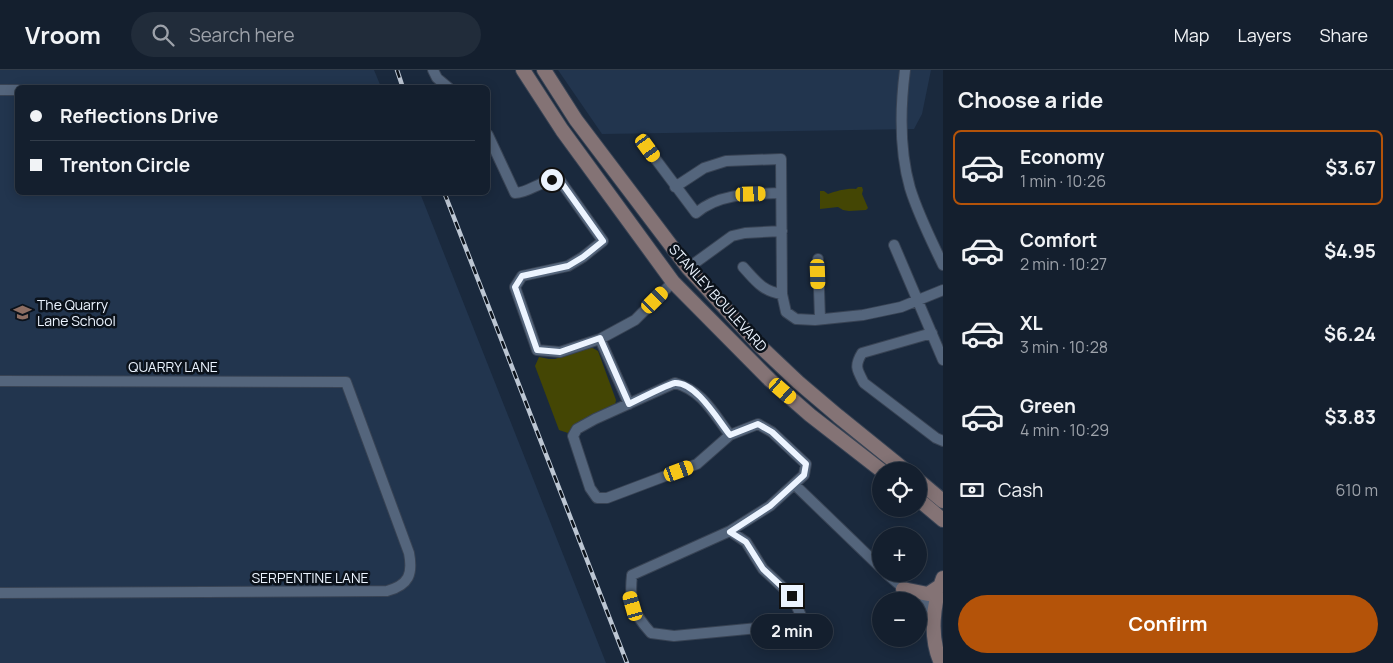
<!DOCTYPE html>
<meta charset="utf-8">
<style>
:root{--surface:#141f2e;--page:#212c3a;--text:#f1f3f6;--muted:#9da2aa;--line:#333d4a;--accent:#b45309}
body{margin:0;font-family:Manrope,sans-serif;background:var(--page);color:var(--text);height:100vh;display:flex;flex-direction:column;font-size:19px;white-space:nowrap}
*{box-sizing:border-box;margin:0}
p{font-size:16px;color:var(--muted)}
.icon{flex:none;width:28px;height:28px;fill:none;stroke:currentColor;stroke-width:2;stroke-linecap:round;stroke-linejoin:round}
.map{position:relative;flex:1;overflow:hidden}
.panel{display:flex;flex-direction:column;background:var(--surface);width:450px}
.panel>*{flex:none}
.banner{position:absolute;left:15px;top:15px;width:475px;height:110px;border-radius:8px;box-shadow:0 2px 12px #0003,0 0 0 1px var(--line);display:grid;align-content:center;height:110px;padding:0 15px;background:var(--surface)}
.tools{position:absolute;left:872px;top:392px;display:grid;gap:10px}
.tools a{display:grid;place-items:center;width:55px;height:55px;border-radius:50%;background:var(--surface);box-shadow:0 2px 12px #0003,0 0 0 1px var(--line);font-size:25px}
.end{position:absolute;width:22px;height:22px;margin:-11px;border:6px solid #ecf4ff;background:#111;box-shadow:0 0 0 2px #111}
.from{border-radius:50%}
.bubble{position:absolute;height:35px;border-radius:18px;background:var(--surface);box-shadow:0 2px 12px #0003,0 0 0 1px var(--line);font-size:16px;font-weight:700;line-height:35px;text-align:center}
.car{position:absolute;width:15px;height:30px;margin:-15px -8px;border-radius:6px;box-shadow:0 0 4px 1px #0007;background:linear-gradient(#f5c518 24%,#345 0 40%,#f5c518 0 76%,#345 0 86%,#f5c518 0)}
.banner b{display:flex;align-items:center;gap:18px;height:48px;font-size:19px}
.banner b+b{border-top:1px solid var(--line)}
.banner i{width:12px;height:12px;background:var(--text)}
ul{padding:0;list-style:none}
li{display:flex;align-items:center;gap:15px;height:75px;margin:0 10px 8px;padding:0 5px;border:2px solid transparent;border-radius:8px}
li div{flex:1}
li b{display:block;font-size:19px}
li em{font-style:normal;font-weight:700}
li.current{border-color:var(--accent)}
li>.icon{width:45px;height:45px;stroke-width:1.5}
h2{padding:0 15px;font-size:22px;line-height:60px}
.pay{display:flex;align-items:center;gap:12px;height:55px;padding:0 15px;font-size:19px}
.pay p{margin-inline-start:auto}
.button{display:flex;gap:10px;margin-top:auto;padding:10px 15px}
.button a{flex:1;height:58px;border-radius:30px;background:var(--accent);color:#fff;font-size:20px;font-weight:700;line-height:58px;text-align:center}
header{display:flex;align-items:center;gap:30px;box-sizing:border-box;height:70px;padding:0 25px;background:var(--surface);border-bottom:1px solid var(--line)}
header strong{font-size:24px}
nav{display:flex;gap:28px;margin-inline-start:auto;font-size:18px}
.search{width:350px;height:45px;background:var(--page);display:flex;align-items:center;gap:12px;box-sizing:border-box;padding:0 18px;border-radius:28px;color:var(--muted);font-size:19px}
main{display:flex;flex:1;min-height:0}
.map>svg:first-child{display:block}
.built{fill:#22354e}
.green{fill:#444604}
.lines{fill:none;stroke-linecap:round;stroke-linejoin:round}
.street-casing{stroke:#384354;stroke-width:12}
.secondary-casing{stroke:#384354;stroke-width:16}
.street{stroke:#54657c;stroke-width:10}
.secondary{stroke:#847375;stroke-width:14}
.rail-casing{stroke:#bcc6d3;stroke-width:4.5}
.rail{stroke:#0b121b;stroke-width:2.5;stroke-dasharray:8;stroke-linecap:butt}
.route{stroke:#ecf4ff;stroke-width:6}
.labels{text-anchor:middle;stroke-width:5;stroke-linejoin:round;paint-order:stroke}
.street-label{font-size:14px;fill:#ecf4ff;stroke:#0b121b}
.poi-label{font-size:14px;fill:#ecf4ff;stroke:#0b121b;text-anchor:start}
</style>
<header>
<strong>Vroom</strong>
<div class="search"><svg class="icon" aria-label="search" viewBox="0 0 24 24"><circle cx="10" cy="10" r="6"/><path d="M15 15l6 6"/></svg>Search here</div>
<nav><a>Map</a><a>Layers</a><a>Share</a></nav>
</header>
<main>
<div class="map">
<svg width="943" height="593" viewBox="0 0 943 593">
<rect width="100%" height="100%" fill="#1a293d"/>
<!-- built -->
<path class="built" d="M0 0H374L381 17 18 18V122L420 123 606 593H0Z
M558 0H931L922 44 914 59 602 64Z"/>
<!-- green -->
<path class="green" d="M858 117H862L863 120 862 124 868 138 866 140 849 141 843 140 838 137 820 139V121H824L828 124C836 121 848 118 856 119Z
M589 276 598 281 616 330 615 335 576 354 568 363 559 360 535 296 539 287 549 289H555Z"/>
<g class="lines">
<defs>
<path id="street" d="M433 0 437 8 449 18
M905 0C900 39 899 79 910 118 918 144 931 170 943 195
M0 20H18
M488 65 515 123C531 123 544 106 561 112L603 171 583 187 568 196 522 206 515 217 537 280 560 282 600 269 635 250 673 212
M648 79 696 143C719 123 752 124 781 123
M675 117 704 98 726 91 781 89 782 224 786 242 796 249 815 250 863 245 901 237 943 220
M894 175 943 290
M818 189 820 249
M743 197C756 211 762 221 782 224
M688 198 732 166 745 163 782 161
M932 263 862 283C854 296 857 300 864 313L936 368 943 371
M600 269 629 334
M0 311 346 312 409 483C413 504 409 515 387 521L0 523
M730 365C713 343 703 321 675 313L595 349 577 359 573 366 590 418 597 428H607L697 394 730 365 758 354 772 362 806 394 804 405 770 436 730 461
M794 414 881 498
M730 461 746 472 763 499 792 526 803 550 786 558H758L674 566 651 563C633 543 629 533 632 505Z
M887 504 916 529 926 534 935 542"/>
<path id="secondary" d="M523 0 562 60 673 212 770 310 810 345 882 401
M544 0 576 50 688 198 761 277 798 312 838 346 906 401
M919 411 943 431
M919 430 943 450
M903 519 928 524 940 516
M941 593C929 567 933 533 943 508"/>
</defs>
<!-- street casing -->
<use href="#street" class="street-casing"/>
<!-- secondary casing -->
<use href="#secondary" class="secondary-casing"/>
<!-- street -->
<use href="#street" class="street"/>
<!-- secondary -->
<use href="#secondary" class="secondary"/>
<defs>
<path id="rail" d="M397 0 403 18
M444 122 627 593"/>
</defs>
<!-- rail casing -->
<use href="#rail" class="rail-casing"/>
<!-- rail -->
<use href="#rail" class="rail"/>
</g>
<g class="lines">
<!-- route -->
<path class="route" d="M552 110 561 112 603 171 583 187 568 196 522 206 515 217 537 280 560 282 600 268 629 334C637 330 669 314 675 313 696 312 718 350 730 365L758 354 772 362 806 394 804 405 770 436 730 462 746 472 763 499 792 526"/>
</g>
<!-- icons -->
<defs>
<symbol id="school-bare" viewBox="-9 -9 18 18"><path d="M0-5L7-2L0 1L-7-2ZM-4 1L0 2.5L4 1V4Q0 6-4 4Z" fill="#8d6e63" stroke="#0b121b" stroke-width="2.5" paint-order="stroke"/></symbol>
</defs>
<g fill-rule="evenodd">
<use href="#school-bare" x="10" y="230" width="25" height="25"/>
</g>
<g class="labels">
<!-- street labels -->
<g class="street-label">
<text transform="translate(718 228) rotate(48)" y="5">STANLEY BOULEVARD</text>
<text x="173" y="302">QUARRY LANE</text>
<text x="310" y="513">SERPENTINE LANE</text>
</g>
<!-- poi labels -->
<g class="poi-label">
<text x="37" y="240">The Quarry<tspan x="37" dy="16">Lane School</tspan></text>
</g>
</g>
</svg>
<div class="tools">
<a><svg class="icon" aria-label="locate" viewBox="0 0 24 24"><circle cx="12" cy="12" r="6"/><path d="M12 2v4M12 18v4M2 12h4M18 12h4"/></svg></a>
<a>+</a>
<a>−</a>
</div>
<i class="end from" style="left:552px;top:110px"></i>
<i class="end" style="left:792px;top:526px"></i>
<div class="bubble" style="left:751px;top:544px;width:82px">2 min</div>
<i class="car" style="left:648px;top:78px;rotate:144deg"></i>
<i class="car" style="left:751px;top:124px;rotate:88deg"></i>
<i class="car" style="left:818px;top:204px;rotate:178deg"></i>
<i class="car" style="left:655px;top:230px;rotate:45deg"></i>
<i class="car" style="left:783px;top:321px;rotate:131deg"></i>
<i class="car" style="left:679px;top:401px;rotate:70deg"></i>
<i class="car" style="left:633px;top:536px;rotate:344deg"></i>
<div class="banner">
<b><i class="from"></i>Reflections Drive</b>
<b><i></i>Trenton Circle</b>
</div>
</div>
<section class="panel">
<h2>Choose a ride</h2>
<ul>
<li class="current"><svg class="icon" aria-label="car" viewBox="0 0 24 24"><path d="M5 17H2v-5l4-1 3-4h7l3 4 3 1v5h-3M9 17h6M6 11h13"/><circle cx="7" cy="17" r="2"/><circle cx="17" cy="17" r="2"/></svg><div><b>Economy</b><p>1 min · 10:26</p></div><em>$3.67</em></li>
<li><svg class="icon" aria-label="car" viewBox="0 0 24 24"><path d="M5 17H2v-5l4-1 3-4h7l3 4 3 1v5h-3M9 17h6M6 11h13"/><circle cx="7" cy="17" r="2"/><circle cx="17" cy="17" r="2"/></svg><div><b>Comfort</b><p>2 min · 10:27</p></div><em>$4.95</em></li>
<li><svg class="icon" aria-label="car" viewBox="0 0 24 24"><path d="M5 17H2v-5l4-1 3-4h7l3 4 3 1v5h-3M9 17h6M6 11h13"/><circle cx="7" cy="17" r="2"/><circle cx="17" cy="17" r="2"/></svg><div><b>XL</b><p>3 min · 10:28</p></div><em>$6.24</em></li>
<li><svg class="icon" aria-label="car" viewBox="0 0 24 24"><path d="M5 17H2v-5l4-1 3-4h7l3 4 3 1v5h-3M9 17h6M6 11h13"/><circle cx="7" cy="17" r="2"/><circle cx="17" cy="17" r="2"/></svg><div><b>Green</b><p>4 min · 10:29</p></div><em>$3.83</em></li>
</ul>
<div class="pay"><svg class="icon" aria-label="cash" viewBox="0 0 24 24"><path d="M3 7h18v10H3z"/><circle cx="12" cy="12" r="2"/></svg>Cash<p>610 m</p></div>
<div class="button"><a>Confirm</a></div>
</section>
</main>
